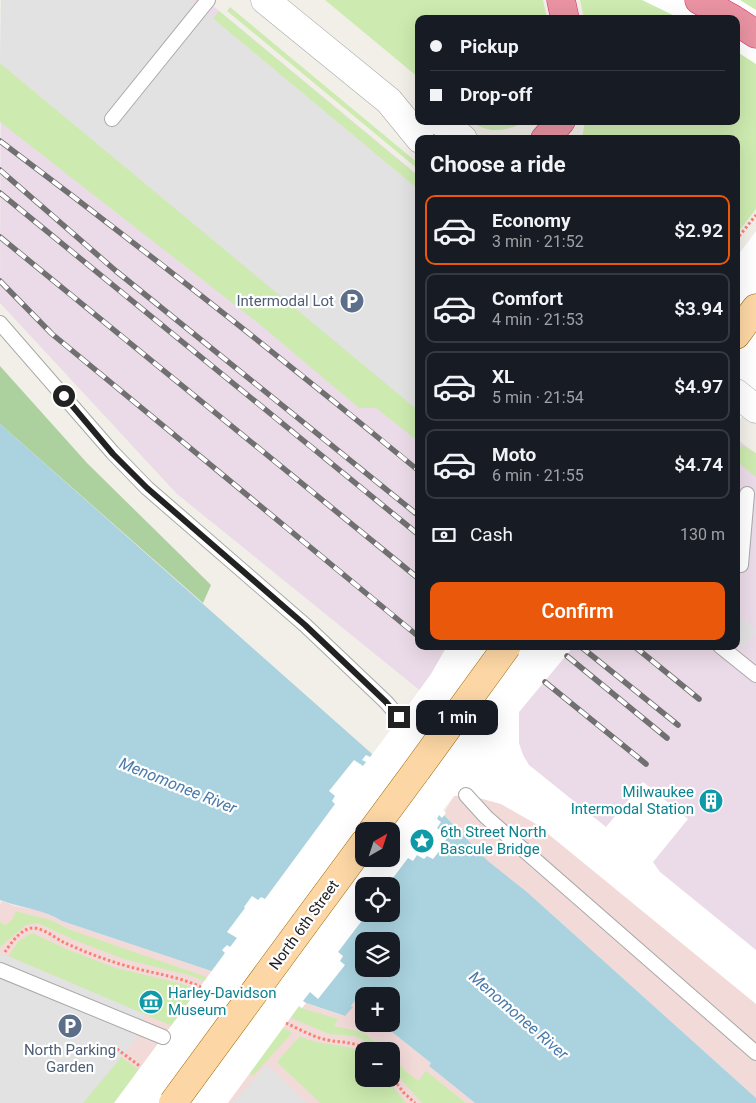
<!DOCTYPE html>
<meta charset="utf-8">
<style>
:root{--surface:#171b24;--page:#242831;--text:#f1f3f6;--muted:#9ea1a6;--line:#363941;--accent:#ea580c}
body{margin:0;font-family:Roboto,sans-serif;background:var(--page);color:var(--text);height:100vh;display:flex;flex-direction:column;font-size:19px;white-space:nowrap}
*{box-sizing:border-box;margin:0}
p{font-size:16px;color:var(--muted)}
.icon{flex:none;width:28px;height:28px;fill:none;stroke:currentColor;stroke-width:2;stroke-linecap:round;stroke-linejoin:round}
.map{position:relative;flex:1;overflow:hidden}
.sheet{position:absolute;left:415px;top:135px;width:325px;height:515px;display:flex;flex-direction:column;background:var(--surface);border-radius:10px;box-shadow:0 5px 20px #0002}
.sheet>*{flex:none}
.hud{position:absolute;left:415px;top:15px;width:325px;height:110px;border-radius:10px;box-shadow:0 5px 20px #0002;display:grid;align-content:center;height:110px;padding:0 15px;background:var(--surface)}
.needle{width:32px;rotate:39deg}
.tools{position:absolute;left:355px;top:822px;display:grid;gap:10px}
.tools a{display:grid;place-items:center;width:45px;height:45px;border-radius:10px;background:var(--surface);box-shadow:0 5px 20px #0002;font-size:25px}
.end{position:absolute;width:22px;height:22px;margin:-11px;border:6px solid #222;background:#fff;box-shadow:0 0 0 2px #fff}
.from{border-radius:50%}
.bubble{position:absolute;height:35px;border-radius:10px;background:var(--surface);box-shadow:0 5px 20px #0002;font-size:16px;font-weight:600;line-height:35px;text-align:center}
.hud b{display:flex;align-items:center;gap:18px;height:48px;font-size:19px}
.hud b+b{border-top:1px solid var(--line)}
.hud i{width:12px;height:12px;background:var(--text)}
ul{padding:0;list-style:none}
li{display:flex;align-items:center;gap:15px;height:70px;margin:0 10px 8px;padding:0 5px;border:2px solid var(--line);border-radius:10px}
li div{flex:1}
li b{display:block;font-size:19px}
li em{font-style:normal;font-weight:600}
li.current{border-color:var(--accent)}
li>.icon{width:45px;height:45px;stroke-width:1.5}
h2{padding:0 15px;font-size:22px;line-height:60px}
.pay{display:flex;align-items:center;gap:12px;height:55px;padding:0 15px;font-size:19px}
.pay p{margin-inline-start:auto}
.cta{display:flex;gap:10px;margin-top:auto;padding:10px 15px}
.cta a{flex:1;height:58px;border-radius:10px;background:var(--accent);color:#fff;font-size:20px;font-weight:600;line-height:58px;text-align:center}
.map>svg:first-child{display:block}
.commercial{fill:#f2dad9;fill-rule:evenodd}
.industrial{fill:#ebdbe8}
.grass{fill:#cdebb0}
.forest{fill:#add19e}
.parking{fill:#e2e2e2}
.water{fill:#aad3df;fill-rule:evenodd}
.pier{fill:#fff;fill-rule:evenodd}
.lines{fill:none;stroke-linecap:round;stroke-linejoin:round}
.service-casing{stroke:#a9a9a9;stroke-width:16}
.tertiary-casing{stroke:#a9a9a9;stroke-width:29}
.primary-casing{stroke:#a06b00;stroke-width:29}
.motorway-casing{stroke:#dc2a67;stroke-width:29}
.path{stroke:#fa8072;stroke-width:3;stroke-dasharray:2.5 2.5;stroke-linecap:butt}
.service{stroke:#fff;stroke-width:14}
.tertiary{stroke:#fff;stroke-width:28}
.primary{stroke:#fcd6a4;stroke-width:28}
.motorway{stroke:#e892a2;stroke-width:28}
.rail-casing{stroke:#707070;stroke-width:5.5}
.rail{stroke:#fff;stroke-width:4;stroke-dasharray:11;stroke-linecap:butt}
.primary-bridge-casing{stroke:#a06b00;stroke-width:29;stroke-linecap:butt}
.primary-bridge{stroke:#fcd6a4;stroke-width:28}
.route{stroke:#222;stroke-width:6}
.labels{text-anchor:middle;stroke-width:4.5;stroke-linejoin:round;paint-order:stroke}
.service-label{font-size:15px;fill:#4e5e75;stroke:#fff;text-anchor:end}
.culture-label{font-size:15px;fill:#0d838f;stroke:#fff;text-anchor:start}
.street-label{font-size:15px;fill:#222;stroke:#fff}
.water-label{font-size:16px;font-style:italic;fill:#4a7aab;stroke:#fff}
</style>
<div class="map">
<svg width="756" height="1103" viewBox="0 0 756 1103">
<rect width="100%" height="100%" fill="#f2efe9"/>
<!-- commercial -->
<path class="commercial" d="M487 744 756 962V1098L527 892 488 861 443 814Z
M2 901 15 906 42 911 62 921 338 1014 344 1016 354 1002 364 1009V1024H382L431 1063 429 1066 475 1103H0V904ZM364 1051H391V1079H364Z"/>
<!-- industrial -->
<path class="industrial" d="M1 0H206L419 176V646H736V438L756 454V962L177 494 0 303Z"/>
<!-- grass -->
<path class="grass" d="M325 0H543L547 19H419V78Z
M580 0H756V209L736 235V139H582L585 121H736V19H584Z
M230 7 419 164V170L227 11Z
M219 11 419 177V190L213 19Z
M0 63 419 411V442L376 408H359L258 323 0 122Z
M471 121H525C509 132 486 134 471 121Z
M742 445 756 453V477L736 461V453Z
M16 911 22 913 51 920 68 929C157 960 247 992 338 1019L334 1026 362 1032 388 1051H377L362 1039 354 1036 329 1034 192 976 124 959 74 940 38 923 26 925 0 947V922L5 925 12 920Z
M30 934H34L71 951 116 968 183 984 279 1025 292 1033 253 1076 219 1046 8 956 19 941Z
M300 1036C320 1047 347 1042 364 1054V1079H387L406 1103H320L277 1062Z
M391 1055 404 1070 418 1081 426 1071 466 1103H422L404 1083 391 1066Z
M121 1057 185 1103H83Z"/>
<!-- forest -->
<path class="forest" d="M0 366 87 463 211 585 203 603 0 424Z"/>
<!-- parking -->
<path class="parking" d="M1 0H191L419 190V411L0 63Z
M736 614 756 630V632L743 648 736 642Z
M0 953 144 1014 136 1039 83 1103H0Z
M267 1065 307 1103H232Z"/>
<!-- water -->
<path class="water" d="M0 424 406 784 443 814 488 861 527 892 756 1098V1103H475L429 1066 431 1063 382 1024H391V996H364V1009L354 1002 351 1006 353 1007 345 1016 62 921C43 909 21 908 0 900ZM364 831H391V859H364ZM364 886H391V914H364ZM364 941H391V969H364Z"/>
<!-- pier -->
<path class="pier" d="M642 0H740L756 10V64L736 51V19H681Z
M756 231V393L736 426V258Z
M447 646H574L519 712V743L523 755 529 765 606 827 643 782 688 819 653 862 660 872 756 950V1004L536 824 501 804 468 795 454 796 443 810 446 813 442 818 439 815 437 819 441 822 437 828 448 836 441 849 433 859 427 856 424 859 417 855 413 861 408 858 387 886H364V914H367L338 952 343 956 340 961 345 965 318 999 310 992 303 1001 306 1003 302 1008 299 1006 228 1103H114L225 953 222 950 227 945 230 947 237 938 227 932 245 908 244 907 252 896 258 900 261 897 265 899 335 804 332 801 335 796 329 791 354 760 363 766 366 762 362 760 366 755 370 757 380 744 431 674ZM364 831H391V859H364Z"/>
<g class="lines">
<defs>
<path id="service" d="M112 119 208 0
M0 323 113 453 147 488 305 625 386 702 399 717
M741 565 747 494
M720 646 756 675
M466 795 486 817 756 1053
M0 970 163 1037"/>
<path id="tertiary" d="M265 0 389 101 420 139
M439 121 445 124 463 139
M736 393 756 409"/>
<path id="primary" d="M736 335 756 308
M372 831 417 770
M305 923 364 843"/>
<path id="motorway" d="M561 0 565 19
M699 0 733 19
M736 21 756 34
M545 139 561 121"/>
</defs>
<!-- service casing -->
<use href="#service" class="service-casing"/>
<!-- tertiary casing -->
<use href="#tertiary" class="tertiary-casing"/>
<!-- primary casing -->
<use href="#primary" class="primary-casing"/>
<!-- motorway casing -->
<use href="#motorway" class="motorway-casing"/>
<!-- path -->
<path class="path" d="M736 240 756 215
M5 952C11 943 22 927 34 928 45 929 55 938 65 943 87 953 111 962 134 968 157 974 180 977 201 987
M286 1023C299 1029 313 1037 327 1040 343 1043 355 1041 368 1051
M113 1046 141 1067
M391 1076 404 1093 415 1103"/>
<!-- service -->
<use href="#service" class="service"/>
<!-- tertiary -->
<use href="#tertiary" class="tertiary"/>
<!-- primary -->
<use href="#primary" class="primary"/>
<!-- motorway -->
<use href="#motorway" class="motorway"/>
<defs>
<path id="rail" d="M0 141C142 248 282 358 419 471
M0 170 116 271 419 516
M0 193 419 535
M0 237 419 579
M0 281 52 334 419 637
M580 646 678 725
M634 646 699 699
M567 656 667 738
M545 682 646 764"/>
</defs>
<!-- rail casing -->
<use href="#rail" class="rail-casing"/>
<!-- rail -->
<use href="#rail" class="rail"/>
<defs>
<path id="primary-bridge" d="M417 770 507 646
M173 1103 305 923"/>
</defs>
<!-- primary-bridge casing -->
<use href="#primary-bridge" class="primary-bridge-casing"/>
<!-- primary-bridge -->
<use href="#primary-bridge" class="primary-bridge"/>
</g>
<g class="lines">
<!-- route -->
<path class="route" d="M64 396 113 454 147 488 305 625 386 702 399 717"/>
</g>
<!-- icons -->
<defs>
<symbol id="parking-disc" viewBox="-11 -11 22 22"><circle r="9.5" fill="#5c6f8a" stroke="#fff"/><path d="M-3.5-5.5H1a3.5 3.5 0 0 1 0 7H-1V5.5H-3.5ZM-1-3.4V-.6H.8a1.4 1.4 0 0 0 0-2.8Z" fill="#fff"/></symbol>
<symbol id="building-disc" viewBox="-11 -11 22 22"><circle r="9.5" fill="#0f9aa8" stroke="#fff"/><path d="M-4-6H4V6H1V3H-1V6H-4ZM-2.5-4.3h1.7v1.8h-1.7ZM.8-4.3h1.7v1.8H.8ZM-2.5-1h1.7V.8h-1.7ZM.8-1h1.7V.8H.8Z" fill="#fff"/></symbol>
<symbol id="sight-disc" viewBox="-11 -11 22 22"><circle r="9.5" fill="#0f9aa8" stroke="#fff"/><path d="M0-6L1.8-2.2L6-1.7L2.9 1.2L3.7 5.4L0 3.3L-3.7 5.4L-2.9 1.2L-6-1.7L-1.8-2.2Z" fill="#fff"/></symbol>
<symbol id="museum-disc" viewBox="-11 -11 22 22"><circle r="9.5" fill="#0f9aa8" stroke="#fff"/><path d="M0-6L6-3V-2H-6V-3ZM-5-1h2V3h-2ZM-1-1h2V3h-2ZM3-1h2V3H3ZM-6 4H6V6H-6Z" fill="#fff"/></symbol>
</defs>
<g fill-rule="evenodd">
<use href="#parking-disc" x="338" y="287" width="28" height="28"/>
<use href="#building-disc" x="697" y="787" width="28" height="28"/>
<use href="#sight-disc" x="408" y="827" width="28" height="28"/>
<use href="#museum-disc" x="137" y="988" width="28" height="28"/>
<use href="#parking-disc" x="56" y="1012" width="28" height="28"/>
</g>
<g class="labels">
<!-- service labels -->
<g class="service-label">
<text x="334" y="306">Intermodal Lot</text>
<text x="70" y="1055" text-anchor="middle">North Parking<tspan x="70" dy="17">Garden</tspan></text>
</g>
<!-- culture labels -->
<g class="culture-label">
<text x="694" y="797" text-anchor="end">Milwaukee<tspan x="694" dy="17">Intermodal Station</tspan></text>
<text x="440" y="837">6th Street North<tspan x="440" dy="17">Bascule Bridge</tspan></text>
<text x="168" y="998">Harley-Davidson<tspan x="168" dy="17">Museum</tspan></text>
</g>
<!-- street labels -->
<g class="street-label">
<text transform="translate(304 925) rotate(-54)" y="5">North 6th Street</text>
</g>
<!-- water labels -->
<g class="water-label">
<text transform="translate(178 785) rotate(22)" y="6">Menomonee River</text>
<text transform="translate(519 1015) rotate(41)" y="6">Menomonee River</text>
</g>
</g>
</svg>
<div class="tools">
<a><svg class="needle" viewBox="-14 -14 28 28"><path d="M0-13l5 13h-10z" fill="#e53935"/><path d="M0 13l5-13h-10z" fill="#9ea1a6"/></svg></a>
<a><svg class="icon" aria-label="locate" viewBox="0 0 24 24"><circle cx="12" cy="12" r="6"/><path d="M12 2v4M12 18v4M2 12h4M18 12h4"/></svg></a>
<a><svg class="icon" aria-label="layers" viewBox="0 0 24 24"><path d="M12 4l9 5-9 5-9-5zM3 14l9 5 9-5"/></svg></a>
<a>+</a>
<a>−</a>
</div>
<i class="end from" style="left:64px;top:396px"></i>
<i class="end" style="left:399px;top:717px"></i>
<div class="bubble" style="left:416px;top:700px;width:82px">1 min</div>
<div class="hud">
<b><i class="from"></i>Pickup</b>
<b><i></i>Drop-off</b>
</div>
<section class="sheet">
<h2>Choose a ride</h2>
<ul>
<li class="current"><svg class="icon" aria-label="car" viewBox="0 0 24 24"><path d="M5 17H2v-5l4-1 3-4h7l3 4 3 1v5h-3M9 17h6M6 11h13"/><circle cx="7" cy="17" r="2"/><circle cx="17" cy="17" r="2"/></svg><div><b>Economy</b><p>3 min · 21:52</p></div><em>$2.92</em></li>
<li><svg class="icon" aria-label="car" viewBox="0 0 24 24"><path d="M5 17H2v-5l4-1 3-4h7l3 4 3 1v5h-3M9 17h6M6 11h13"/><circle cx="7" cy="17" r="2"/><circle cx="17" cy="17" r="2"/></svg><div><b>Comfort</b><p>4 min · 21:53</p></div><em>$3.94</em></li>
<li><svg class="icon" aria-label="car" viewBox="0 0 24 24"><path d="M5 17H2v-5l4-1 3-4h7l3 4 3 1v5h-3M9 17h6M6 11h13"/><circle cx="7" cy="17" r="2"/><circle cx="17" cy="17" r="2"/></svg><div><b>XL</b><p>5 min · 21:54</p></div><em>$4.97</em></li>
<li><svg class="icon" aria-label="car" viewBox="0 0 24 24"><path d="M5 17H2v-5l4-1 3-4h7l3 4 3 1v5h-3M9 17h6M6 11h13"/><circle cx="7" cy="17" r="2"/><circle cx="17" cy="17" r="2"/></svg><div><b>Moto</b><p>6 min · 21:55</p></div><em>$4.74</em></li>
</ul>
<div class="pay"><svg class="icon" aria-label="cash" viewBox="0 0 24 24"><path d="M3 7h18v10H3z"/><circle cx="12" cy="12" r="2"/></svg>Cash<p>130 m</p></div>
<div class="cta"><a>Confirm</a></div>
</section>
</div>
